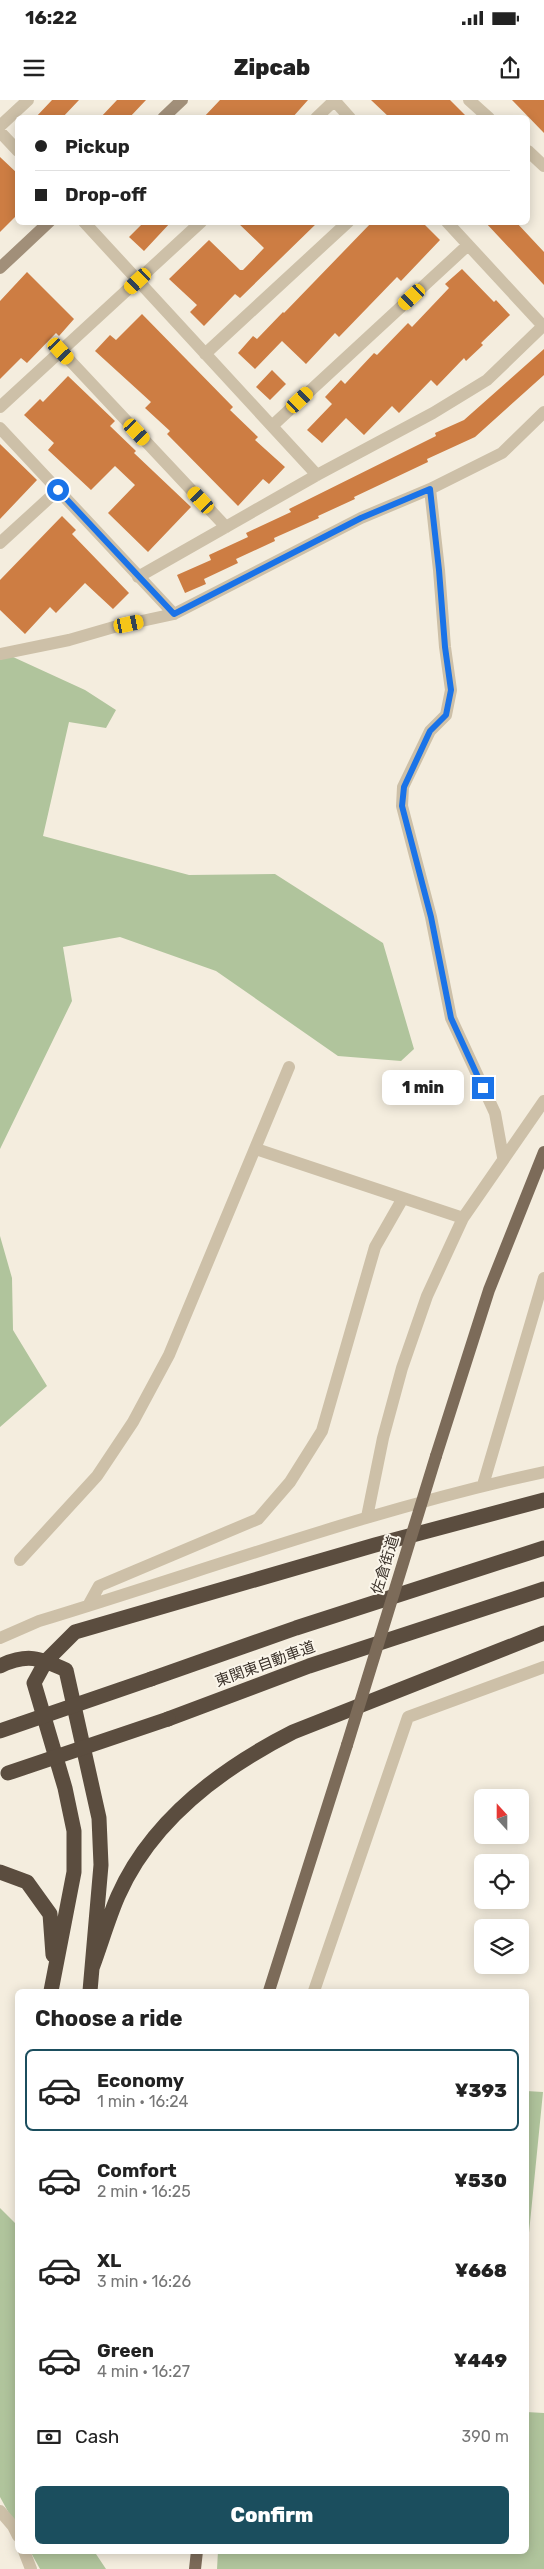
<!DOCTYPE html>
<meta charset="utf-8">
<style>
:root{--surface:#fff;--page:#f2f2f2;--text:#222;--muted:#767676;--line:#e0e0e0;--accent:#1b4e5e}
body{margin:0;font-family:Rubik,"Noto Sans JP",sans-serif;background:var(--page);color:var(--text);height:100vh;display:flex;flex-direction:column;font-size:19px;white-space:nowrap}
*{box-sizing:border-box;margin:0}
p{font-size:16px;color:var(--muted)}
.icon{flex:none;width:28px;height:28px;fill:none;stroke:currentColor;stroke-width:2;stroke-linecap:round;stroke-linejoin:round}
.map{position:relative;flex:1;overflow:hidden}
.side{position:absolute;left:15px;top:1889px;width:514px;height:565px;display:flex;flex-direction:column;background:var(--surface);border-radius:8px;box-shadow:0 2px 12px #0003}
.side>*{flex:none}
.top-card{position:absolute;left:15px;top:15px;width:515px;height:110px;border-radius:8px;box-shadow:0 2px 12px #0003;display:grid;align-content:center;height:110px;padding:0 20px;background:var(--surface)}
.needle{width:32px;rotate:339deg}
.controls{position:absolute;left:474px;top:1689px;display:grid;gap:10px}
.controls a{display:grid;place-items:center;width:55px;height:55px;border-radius:8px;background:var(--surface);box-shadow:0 2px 12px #0003;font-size:25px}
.end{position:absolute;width:22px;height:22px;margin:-11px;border:6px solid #1a73e8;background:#fff;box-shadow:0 0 0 2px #fff}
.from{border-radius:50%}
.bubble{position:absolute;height:35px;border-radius:8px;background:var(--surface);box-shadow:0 2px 12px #0003;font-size:16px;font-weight:800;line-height:35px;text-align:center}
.car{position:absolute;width:15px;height:30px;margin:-15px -8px;border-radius:6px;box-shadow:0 0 4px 1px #0007;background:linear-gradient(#f5c518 24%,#345 0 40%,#f5c518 0 76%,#345 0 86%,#f5c518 0)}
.top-card b{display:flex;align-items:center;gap:18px;height:48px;font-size:19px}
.top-card b+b{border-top:1px solid var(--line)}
.top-card i{width:12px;height:12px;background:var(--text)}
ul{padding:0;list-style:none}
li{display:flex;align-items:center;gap:15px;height:82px;margin:0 10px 8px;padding:0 10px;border:2px solid transparent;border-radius:8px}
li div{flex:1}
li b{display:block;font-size:19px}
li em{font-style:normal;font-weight:800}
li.on{border-color:var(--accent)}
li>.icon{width:45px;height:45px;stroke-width:1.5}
h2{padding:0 20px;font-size:22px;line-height:60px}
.pay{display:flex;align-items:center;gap:12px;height:55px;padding:0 20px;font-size:19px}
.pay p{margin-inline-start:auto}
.cta{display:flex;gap:10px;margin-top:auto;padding:10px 20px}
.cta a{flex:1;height:58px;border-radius:8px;background:var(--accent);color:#fff;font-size:20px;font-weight:800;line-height:58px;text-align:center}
.status{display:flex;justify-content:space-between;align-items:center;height:35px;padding:0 25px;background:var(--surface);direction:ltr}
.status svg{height:14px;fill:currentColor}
header{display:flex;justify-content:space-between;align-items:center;height:65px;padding:0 20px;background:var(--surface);font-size:22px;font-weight:800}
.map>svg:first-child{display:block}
.green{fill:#b0c49c}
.building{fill:#cd7d43}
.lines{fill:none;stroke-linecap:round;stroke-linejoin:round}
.street{stroke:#cdc0a8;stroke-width:12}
.secondary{stroke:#a18f79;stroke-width:12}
.primary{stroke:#7c6b59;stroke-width:12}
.highway{stroke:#5b4d3f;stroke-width:15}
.primary-bridge{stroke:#7c6b59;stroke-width:12}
.highway-bridge{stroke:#5b4d3f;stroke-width:15}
.route{stroke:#1a73e8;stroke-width:6}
.labels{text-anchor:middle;stroke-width:4;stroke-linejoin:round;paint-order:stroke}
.street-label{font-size:15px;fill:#3a3129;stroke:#fbf6eb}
</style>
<div class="status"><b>16:22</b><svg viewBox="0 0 49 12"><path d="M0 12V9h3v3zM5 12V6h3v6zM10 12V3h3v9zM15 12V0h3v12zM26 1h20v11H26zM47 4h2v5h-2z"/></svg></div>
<header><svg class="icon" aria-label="menu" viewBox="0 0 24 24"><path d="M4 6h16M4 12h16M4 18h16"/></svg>Zipcab<svg class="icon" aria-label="share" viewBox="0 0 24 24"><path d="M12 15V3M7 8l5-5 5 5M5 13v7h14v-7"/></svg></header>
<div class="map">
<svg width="544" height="2469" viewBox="0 0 544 2469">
<rect width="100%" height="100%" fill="#f4edde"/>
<!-- green -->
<path class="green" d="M0 551 85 590 116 610 106 628 69 622 43 736 189 775 275 774 383 843 414 949 401 961 338 956 216 871 120 837 63 847 72 901 0 1049Z
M0 1136 12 1178 13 1230 47 1286 0 1327Z
M526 1991 543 1992 526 2163Z
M0 2108 17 2125V2428L0 2397Z
M526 2312 544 2313V2469H217L218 2451H526Z
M30 2451H94L106 2469H40Z"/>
<!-- building -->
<path class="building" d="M52 0H79L62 18H35Z
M117 0H146L129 18H100Z
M220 0H308L292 18H203Z
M371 0H450L468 18H390Z
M512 0H544V33Z
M0 57 18 74V114L0 132Z
M144 122H171L144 151 129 137Z
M237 122H318L240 198 235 194 204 226 190 212 197 205 169 179 209 140 240 170H243L264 148Z
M372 122H422L440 140 401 181 397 177 339 237 335 233 306 264 282 241 255 269 238 253 253 236 257 239 283 212 284 213Z
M485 122H516L544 152V185Z
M462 169 494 202 496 200 510 215 481 243 483 245 466 261 464 258 437 286 431 280 399 313 392 306 364 335 346 318 322 343 307 330 332 304 325 297 341 280 345 284 374 253 377 255 408 223 412 227 449 188 445 184Z
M27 172 74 219 59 236 56 233 27 263 21 258 0 279V201Z
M142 214 233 307 230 310 258 337 255 340 285 367 269 384 263 379 238 406 167 334 170 331 145 308 151 302 95 251 110 235 116 240Z
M544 249V275L475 337 427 359 428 362 354 397 355 399 318 416 319 418 274 438 275 441 236 459 238 463 204 479 206 484 185 493 177 475 211 460 209 455 248 437 246 433 291 412 289 409 436 336 435 333 464 320Z
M272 270 286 284 270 300 256 287Z
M68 276 115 321 110 326 136 351 134 353 191 407 148 452 108 413 135 385 115 366 91 390 48 350 54 343 24 315 40 299 43 302Z
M0 344 37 380 0 419Z
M62 416 76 430 72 434 129 493 113 509 85 483 56 513 50 507 25 534 0 510V480Z"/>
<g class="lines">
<!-- street -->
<path class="street" d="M334 0 350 18
M469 0 489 18
M316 18 335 0
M0 26 28 0
M0 32 18 51
M528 51 544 66
M84 122 317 375
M447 122 543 226
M61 251 226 427
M205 254 348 122
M0 307 201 122
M272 326 468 145
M0 328 174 514
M430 389 439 470 445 547 451 590 446 615 430 631 403 687 402 706 431 817 451 918 495 1013 503 1057
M0 443 58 390
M138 477 317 375 433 313 487 280 544 225
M0 554 69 540 114 527 174 514 361 418 430 389 502 353 544 312
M256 1049 463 1118
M483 1385 544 1178
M367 1417 383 1338 402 1268 427 1196 463 1118 544 1001
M20 1460 97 1376 133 1322 169 1255 289 967
M88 1506 99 1486 258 1419 290 1382 322 1331 375 1147 403 1098
M0 1538 39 1521C207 1470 372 1409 544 1372
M314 1891 408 1617 544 1567
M0 2411 13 2426 18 2436
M24 2451 31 2469"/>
<!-- secondary -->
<path class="secondary" d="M163 18 182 0
M0 168 49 122"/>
<!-- primary -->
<path class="primary" d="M436 1356 489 1190 544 1052
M269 1891 347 1645
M195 2469 197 2451"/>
<!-- highway -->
<path class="highway" d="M0 1566C27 1553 40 1558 66 1570L99 1718 101 1765 90 1891
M151 1579 296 1528 544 1448
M168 1619 309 1566 544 1489
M0 1772 27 1782 50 1814 53 1855
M92 1868C101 1844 108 1819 118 1796 151 1721 222 1668 293 1632L544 1533
M51 1891 74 1772V1731L65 1688 34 1583 46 1561 75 1532 375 1445 544 1400"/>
<!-- primary-bridge -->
<path class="primary-bridge" d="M347 1645 436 1356"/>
<!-- highway-bridge -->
<path class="highway-bridge" d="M0 1631 151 1579
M8 1673 168 1619"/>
</g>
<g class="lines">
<!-- route -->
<path class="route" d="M58 390 174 514 361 418 430 389 439 470 445 547 451 590 446 615 430 631 404 687 402 706 431 817 451 918 483 988"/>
</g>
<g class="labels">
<!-- street labels -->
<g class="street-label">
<text transform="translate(385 1465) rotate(-73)" y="5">佐倉街道</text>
<text transform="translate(265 1564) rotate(-20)" y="5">東関東自動車道</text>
</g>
</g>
</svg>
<div class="controls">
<a><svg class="needle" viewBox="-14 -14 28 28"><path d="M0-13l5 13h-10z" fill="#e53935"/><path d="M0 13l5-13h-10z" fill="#767676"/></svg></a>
<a><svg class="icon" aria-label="locate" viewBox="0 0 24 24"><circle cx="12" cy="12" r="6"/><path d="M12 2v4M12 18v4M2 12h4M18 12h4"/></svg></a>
<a><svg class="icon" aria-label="layers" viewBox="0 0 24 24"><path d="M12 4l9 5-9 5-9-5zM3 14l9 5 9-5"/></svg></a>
</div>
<i class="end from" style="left:58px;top:390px"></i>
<i class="end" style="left:483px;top:988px"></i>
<div class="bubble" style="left:382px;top:970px;width:82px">1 min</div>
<i class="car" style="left:138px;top:181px;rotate:227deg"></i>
<i class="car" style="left:412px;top:197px;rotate:227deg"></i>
<i class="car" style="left:61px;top:251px;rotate:137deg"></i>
<i class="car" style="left:300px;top:300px;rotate:47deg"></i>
<i class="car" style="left:137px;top:332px;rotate:137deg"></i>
<i class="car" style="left:201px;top:400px;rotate:317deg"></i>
<i class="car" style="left:129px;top:524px;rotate:78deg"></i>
<div class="top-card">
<b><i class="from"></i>Pickup</b>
<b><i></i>Drop-off</b>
</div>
<section class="side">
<h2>Choose a ride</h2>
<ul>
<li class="on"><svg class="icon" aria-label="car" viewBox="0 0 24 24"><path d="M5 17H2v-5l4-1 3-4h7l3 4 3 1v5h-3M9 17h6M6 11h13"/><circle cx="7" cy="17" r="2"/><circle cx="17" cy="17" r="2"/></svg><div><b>Economy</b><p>1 min · 16:24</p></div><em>¥393</em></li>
<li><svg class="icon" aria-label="car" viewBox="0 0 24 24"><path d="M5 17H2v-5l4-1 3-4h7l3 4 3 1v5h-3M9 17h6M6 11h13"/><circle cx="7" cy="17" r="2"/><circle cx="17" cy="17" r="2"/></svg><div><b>Comfort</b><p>2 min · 16:25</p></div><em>¥530</em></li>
<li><svg class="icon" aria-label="car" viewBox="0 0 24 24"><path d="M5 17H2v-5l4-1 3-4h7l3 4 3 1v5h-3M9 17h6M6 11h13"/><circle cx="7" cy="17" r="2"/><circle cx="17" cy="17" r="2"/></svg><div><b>XL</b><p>3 min · 16:26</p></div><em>¥668</em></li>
<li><svg class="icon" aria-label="car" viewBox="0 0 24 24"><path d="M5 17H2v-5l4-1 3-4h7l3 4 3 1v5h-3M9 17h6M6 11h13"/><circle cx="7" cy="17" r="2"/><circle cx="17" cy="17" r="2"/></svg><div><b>Green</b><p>4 min · 16:27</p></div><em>¥449</em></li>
</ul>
<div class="pay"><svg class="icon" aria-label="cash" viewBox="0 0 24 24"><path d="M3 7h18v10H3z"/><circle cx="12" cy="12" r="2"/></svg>Cash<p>390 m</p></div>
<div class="cta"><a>Confirm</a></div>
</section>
</div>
